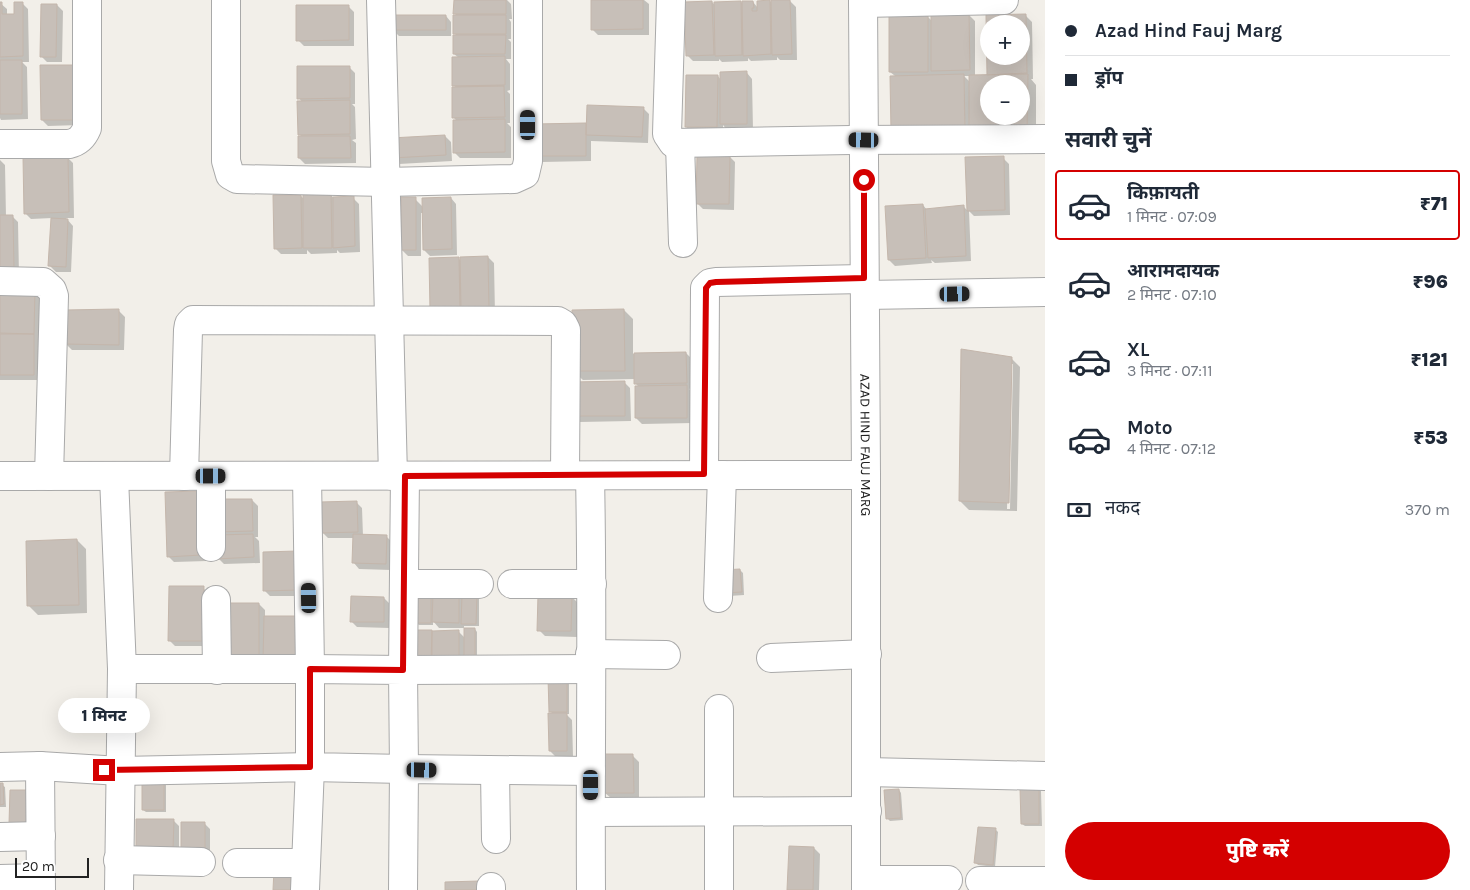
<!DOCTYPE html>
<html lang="hi">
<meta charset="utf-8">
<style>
:root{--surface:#fff;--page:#f2f2f3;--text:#1f2937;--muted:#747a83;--line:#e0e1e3;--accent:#d40000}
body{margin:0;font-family:Karla,"Noto Sans Devanagari",sans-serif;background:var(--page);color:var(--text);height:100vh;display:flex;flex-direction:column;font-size:19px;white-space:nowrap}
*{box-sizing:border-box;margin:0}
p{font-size:16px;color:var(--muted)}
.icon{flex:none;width:28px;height:28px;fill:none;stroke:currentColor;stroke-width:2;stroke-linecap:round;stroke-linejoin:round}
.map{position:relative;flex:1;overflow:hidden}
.drawer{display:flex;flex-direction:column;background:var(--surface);width:425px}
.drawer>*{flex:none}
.banner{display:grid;align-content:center;height:110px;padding:0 20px;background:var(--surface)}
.tools{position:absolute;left:980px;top:15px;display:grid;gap:10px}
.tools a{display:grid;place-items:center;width:50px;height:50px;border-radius:50%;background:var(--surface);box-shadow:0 5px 20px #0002;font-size:25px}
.scale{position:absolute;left:15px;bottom:12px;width:74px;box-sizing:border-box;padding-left:5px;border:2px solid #222;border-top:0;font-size:14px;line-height:18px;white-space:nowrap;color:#222;-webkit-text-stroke:4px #fff;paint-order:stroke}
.end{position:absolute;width:22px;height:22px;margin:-11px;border:6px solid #d40000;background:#fff;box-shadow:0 0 0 2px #fff}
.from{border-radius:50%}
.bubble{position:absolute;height:35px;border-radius:18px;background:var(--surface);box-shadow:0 5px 20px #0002;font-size:16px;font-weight:800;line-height:35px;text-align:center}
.car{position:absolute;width:15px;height:30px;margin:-15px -8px;border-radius:6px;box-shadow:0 0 4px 1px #0007;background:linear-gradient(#222 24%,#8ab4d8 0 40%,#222 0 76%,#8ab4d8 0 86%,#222 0)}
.banner b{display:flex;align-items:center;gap:18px;height:48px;font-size:19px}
.banner b+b{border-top:1px solid var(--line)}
.banner i{width:12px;height:12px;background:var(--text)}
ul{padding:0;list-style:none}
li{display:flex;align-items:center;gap:15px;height:70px;margin:0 10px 8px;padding:0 10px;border:2px solid transparent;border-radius:5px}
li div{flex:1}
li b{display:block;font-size:19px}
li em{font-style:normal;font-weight:800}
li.selected{border-color:var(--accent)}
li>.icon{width:45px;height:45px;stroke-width:1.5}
h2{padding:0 20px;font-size:22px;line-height:60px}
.pay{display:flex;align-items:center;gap:12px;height:55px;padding:0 20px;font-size:19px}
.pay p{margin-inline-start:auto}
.primary-button{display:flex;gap:10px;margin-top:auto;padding:10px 20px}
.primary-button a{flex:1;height:58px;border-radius:30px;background:var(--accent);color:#fff;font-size:20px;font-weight:800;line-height:58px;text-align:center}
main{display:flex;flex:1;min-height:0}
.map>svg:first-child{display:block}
.shadow{fill:#0003;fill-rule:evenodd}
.building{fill:#c7bfb8;stroke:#c4b6ab;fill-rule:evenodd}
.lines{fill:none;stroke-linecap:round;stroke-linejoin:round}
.minor-casing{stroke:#a9a9a9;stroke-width:30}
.minor{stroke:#fff;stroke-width:28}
.route{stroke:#d40000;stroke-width:6}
.labels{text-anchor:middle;stroke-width:4;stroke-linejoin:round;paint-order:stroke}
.street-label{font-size:14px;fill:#222;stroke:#fff}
</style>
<main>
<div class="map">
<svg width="1045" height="890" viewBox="0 0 1045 890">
<rect width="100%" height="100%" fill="#f2efe9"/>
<!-- shadow -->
<path class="shadow" d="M455 0H507L511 4 512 19H509L511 22V39H508L511 42V59H506L510 64V90L507 91 510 94V123H507L511 127V158H460L454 152 457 121 453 117 457 88 453 85 459 58 454 54 457 36 454 33 457 16 454 13Z
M592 0H644L649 4V35H598L592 29Z
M770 1 773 4 790 1 796 7 797 60H780L777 57V60L751 61 748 58V61L722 62 719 59V61H693L687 55 712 2 715 5V3L753 2 758 8Z
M0 3 7 9V15H15L22 3 28 9 29 62H22L27 67 28 119 1 120 0 118Z
M57 5 63 11 62 62H47L41 56Z
M348 6 354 12V46H304L298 40Z
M969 15 975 21V76H991L988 74V17L1026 16 1032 22 1033 79H1031L1036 85V141H979L890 72 927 16 932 21ZM989 24H1021V56H989ZM964 76H970V82ZM989 84H1021V116H989Z
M446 16 451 22V36H399L393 30Z
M73 66 80 125 48 126 42 120Z
M349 67 355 73V104H352L355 107 356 139 352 140 356 143V163L305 164 299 158 302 137 299 134 302 102 299 98Z
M747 73 752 79 753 130H727L723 125V133L692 132 686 127 718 76 721 80Z
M643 108 649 114 648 143 591 141V161L542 162 536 156V125L588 124Z
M445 136 451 142 452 161 399 164 393 158Z
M729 156 735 162 734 210 703 209 697 203Z
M67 157 73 163 74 218H66L73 226 71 272H56L50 266 52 218 31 219 25 213Z
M966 158H1003L1009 164 1010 215 974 216 969 211 971 261 935 263 931 260 932 263 895 266 889 260 923 205 927 210 963 206 968 211Z
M0 160 5 165 6 217 12 216 18 222 19 275H0Z
M331 195 334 198H353L359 204 360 252 340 253 337 250V253L311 254 307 250V254H281L275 248 301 196 304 199Z
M451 198 456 204 457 255 430 256 424 250V213H421V256H408L402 250 415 199 423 207Z
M488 257 494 263 495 314 432 309 458 258 462 262Z
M0 290 40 296 39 380H0Z
M624 310 633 319V354L686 353 692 359V388L689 389 693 392V423L642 424 636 418 639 387 635 383V379L583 380 573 371Z
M119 311 125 317 124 350H72L66 344Z
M1011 358 1020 367 1017 511 969 510 960 501ZM1011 364H1013L1010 509H1007Z
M624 382 630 388 631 421 580 422 574 416Z
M205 498 207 561 174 562 168 556Z
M252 500 258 506V537H255L259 541 260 563 224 564 218 558V532Z
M356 502 362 508 363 536H386L392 542 391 570 359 569 354 563V538H328L322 532Z
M77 540 86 549 87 613 38 615 29 606Z
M264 553 303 596H270L264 590Z
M740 570 743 573 744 595 729 596Z
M203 588 209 594 208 646H175L169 640Z
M430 596 434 600 459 596 463 600 477 596 479 599V626H464V628H439L433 621V625H419L416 623Z
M572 597 578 603 577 637 545 636 539 630Z
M384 598 390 604 389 628 357 627 351 621Z
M259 604 265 610V617L303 666H231Z
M475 629 477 632V665L419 666 431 631 434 634 458 631 465 638Z
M549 679 569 681V714H566L572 720 573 756 556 757 550 751 553 714 550 711Z
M633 756 639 762V798H611L605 793Z
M163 782 166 785V812H146L143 810Z
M0 784 5 787 6 807H0Z
M1038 789 1041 791 1042 826H1025L1022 824Z
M899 790 901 793 903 820 890 821 887 818Z
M173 820 179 826V855H144Z
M205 824 210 829V858L182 852Z
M996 830 998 832 995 867 978 865 976 863Z
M814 848 820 854 819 890H788Z"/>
<!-- building -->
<path class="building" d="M454 0H506V14H453Z
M591 0H643V29L591 30Z
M770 0 771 54 743 56 742 1H753L754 8H752V11H757V1Z
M771 0H790L792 54 772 55Z
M712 1 714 55 686 56 684 2Z
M741 1 742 55 715 56 714 2Z
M0 2H2V14H14V2H23V56L0 57Z
M41 4H57L56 57H40Z
M296 5H349V40L296 41Z
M928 14V72H889V15Z
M931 14H969L970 70 931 71Z
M1026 14 1027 73 987 75 986 15ZM989 24H1021V56H989Z
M392 15H446V30H392Z
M453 15H506V34H453Z
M453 35H506L505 54H453Z
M505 56V85L452 86V57Z
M0 60H22V114H0Z
M40 65H74V120H41Z
M297 66H350V98L297 99Z
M747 71V124H720V72Z
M964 74 965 130 891 131 890 76Z
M1028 74 1027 132H969V75ZM989 84H1021V116H989Z
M686 75H718L717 127H685Z
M504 86 505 117 452 118V87Z
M350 100V134L298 135 297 101Z
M587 105 644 107 642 137 586 135Z
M505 119V152L453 153V120Z
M586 123V156H535V124Z
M445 135 446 155 392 158 391 138Z
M298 136H350L351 158H298Z
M697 155H730L729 204H696Z
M68 156 69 212 24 214 23 157Z
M1004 156 1005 210 967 211 965 157Z
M303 194H331L332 248H303Z
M273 195H301L302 248 274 249Z
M354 196 355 246 333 248V197Z
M401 197H416V250H401Z
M451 197 452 249 423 250 422 198Z
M923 204 926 258 888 260 885 206Z
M964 205 966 256 928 258 925 209Z
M0 215H13L14 269H0Z
M51 218 68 219 66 267 48 266Z
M488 256 489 308 461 309 460 257Z
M459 257 460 309 430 310 429 258Z
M0 289H35L34 334 0 333Z
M119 309V345L65 344V310Z
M624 309 625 371H572V310Z
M0 334H34V375H0Z
M961 349 1012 357 1009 503 959 501Z
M686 352 687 383 634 384V353Z
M625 381V416H573L572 382Z
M687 385V418H635V386Z
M199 491 201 555 167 557 165 492Z
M216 499H252L253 531 216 532Z
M357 501 358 532 321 533 320 502Z
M253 534 254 557 217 559 216 535Z
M353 534 387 535 386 564 352 563Z
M77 539 79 605 27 606 26 541Z
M297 551 298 590 263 591V552Z
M740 569 742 592 725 593 723 570Z
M169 586H204L203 641H168Z
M415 594 431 595V623H415Z
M433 594 459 595V623L432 622Z
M462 595H477L476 624H461Z
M538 595 572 596 571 631H537Z
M351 596 384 597V622H350Z
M224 603H259V660H224Z
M264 616H298L297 660H263Z
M464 628H475V663H464Z
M415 630H432L431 664H415Z
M459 630V663L432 664V631Z
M548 677H567V712H549Z
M548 713H567V751H549Z
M603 754H633L634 793H604Z
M142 781H164V810H142Z
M0 783H3L4 804 0 805Z
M1039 787V824H1021L1020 788Z
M899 789 901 818 886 819 884 790Z
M10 790H35L34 824H9Z
M136 819H174L173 850H136Z
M181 822H205V852H181Z
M978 827 996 828 993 865 974 863Z
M789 846 814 847 813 890H787Z
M274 869H292V890H273Z
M479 881V890H445V882Z"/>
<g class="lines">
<defs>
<g id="minor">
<path d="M226 0V161L230 175 237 179 386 182 514 179 525 174 528 161V0"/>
<path d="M381 0 393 476"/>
<path d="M671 0 667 134 673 143 851 140 1045 139"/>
<path id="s1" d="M863 0 866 475V890"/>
<path d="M863 3 1004 0"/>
<path d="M680 143 683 243"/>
<path d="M0 144H69C78 142 83 138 87 128V0"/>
<path d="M0 281 43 282 52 290 54 296 49 476"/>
<path d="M865 295 1045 292"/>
<path d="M704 474 705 288 710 283 716 282 864 279"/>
<path d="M0 476 866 475"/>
<path d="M184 476 188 330 189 324 193 320 558 321 563 324 566 330 565 475"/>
<path d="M405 476 403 670 590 669"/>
<path d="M590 476C593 614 590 752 591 890"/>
<path d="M114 477 122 669 119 890"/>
<path d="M211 547V476"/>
<path d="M404 584H479"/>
<path d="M512 584H592"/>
<path d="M718 598 722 475"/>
<path d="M216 600 217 670"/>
<path d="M590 654 666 655"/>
<path d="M771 658 867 654"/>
<path d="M122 669H310L307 476"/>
<path d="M310 669 403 670 404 769 310 767Z"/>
<path d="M40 766 41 890"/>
<path d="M0 767 40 766 120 771 310 767 305 890"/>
<path d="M495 771 496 839"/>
<path d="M867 772 1045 776"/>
<path d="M591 812 867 811"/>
<path d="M0 837 41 836"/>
<path d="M118 860 201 862"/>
<path d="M237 863H306"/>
<path d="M0 879 40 878"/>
<path d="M866 880H948"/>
<path d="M980 881H1045"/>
<path d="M491 887V890"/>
<path d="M403 890 404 769 591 771"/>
<path d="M719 890V709"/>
</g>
</defs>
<!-- minor casing -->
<use href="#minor" class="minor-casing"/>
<!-- minor -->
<use href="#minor" class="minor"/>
</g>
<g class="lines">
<!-- route -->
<path class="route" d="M104 770 310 767V669L403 670 405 476 704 474 706 288 710 283 716 282 864 278V180"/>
</g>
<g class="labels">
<!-- street labels -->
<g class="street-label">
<text dy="5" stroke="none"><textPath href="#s1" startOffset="445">AZAD HIND FAUJ MARG</textPath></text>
</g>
</g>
</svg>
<div class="tools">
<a>+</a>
<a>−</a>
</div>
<div class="scale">20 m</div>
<i class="end from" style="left:864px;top:180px"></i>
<i class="end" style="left:104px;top:770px"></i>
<div class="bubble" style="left:58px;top:698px;width:92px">1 मिनट</div>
<i class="car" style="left:528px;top:125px;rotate:0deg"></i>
<i class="car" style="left:864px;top:140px;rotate:271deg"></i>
<i class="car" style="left:955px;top:294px;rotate:89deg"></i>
<i class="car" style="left:211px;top:476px;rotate:90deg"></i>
<i class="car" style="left:309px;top:598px;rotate:359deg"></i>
<i class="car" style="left:422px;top:770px;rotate:91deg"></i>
<i class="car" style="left:591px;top:785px;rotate:180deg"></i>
</div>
<section class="drawer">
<div class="banner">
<b><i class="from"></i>Azad Hind Fauj Marg</b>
<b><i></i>ड्रॉप</b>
</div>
<h2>सवारी चुनें</h2>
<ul>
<li class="selected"><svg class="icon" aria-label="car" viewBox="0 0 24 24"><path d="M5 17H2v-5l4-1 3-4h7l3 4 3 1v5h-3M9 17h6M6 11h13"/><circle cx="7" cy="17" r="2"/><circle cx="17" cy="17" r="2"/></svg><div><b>किफ़ायती</b><p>1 मिनट · 07:09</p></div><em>₹71</em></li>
<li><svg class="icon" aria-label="car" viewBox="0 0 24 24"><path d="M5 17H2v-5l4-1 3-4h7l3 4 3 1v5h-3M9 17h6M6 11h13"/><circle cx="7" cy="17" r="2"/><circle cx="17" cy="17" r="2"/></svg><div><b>आरामदायक</b><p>2 मिनट · 07:10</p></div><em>₹96</em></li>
<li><svg class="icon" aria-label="car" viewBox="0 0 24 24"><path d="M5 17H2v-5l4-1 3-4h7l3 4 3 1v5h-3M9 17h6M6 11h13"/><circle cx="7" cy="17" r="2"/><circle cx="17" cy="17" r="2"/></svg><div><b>XL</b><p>3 मिनट · 07:11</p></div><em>₹121</em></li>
<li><svg class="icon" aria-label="car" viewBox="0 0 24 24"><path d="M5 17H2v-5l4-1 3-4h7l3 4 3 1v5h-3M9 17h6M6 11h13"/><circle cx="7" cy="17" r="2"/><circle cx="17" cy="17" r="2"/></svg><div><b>Moto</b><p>4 मिनट · 07:12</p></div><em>₹53</em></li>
</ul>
<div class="pay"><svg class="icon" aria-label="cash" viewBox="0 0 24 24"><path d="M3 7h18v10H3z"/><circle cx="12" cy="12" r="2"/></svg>नकद<p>370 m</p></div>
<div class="primary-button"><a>पुष्टि करें</a></div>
</section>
</main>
